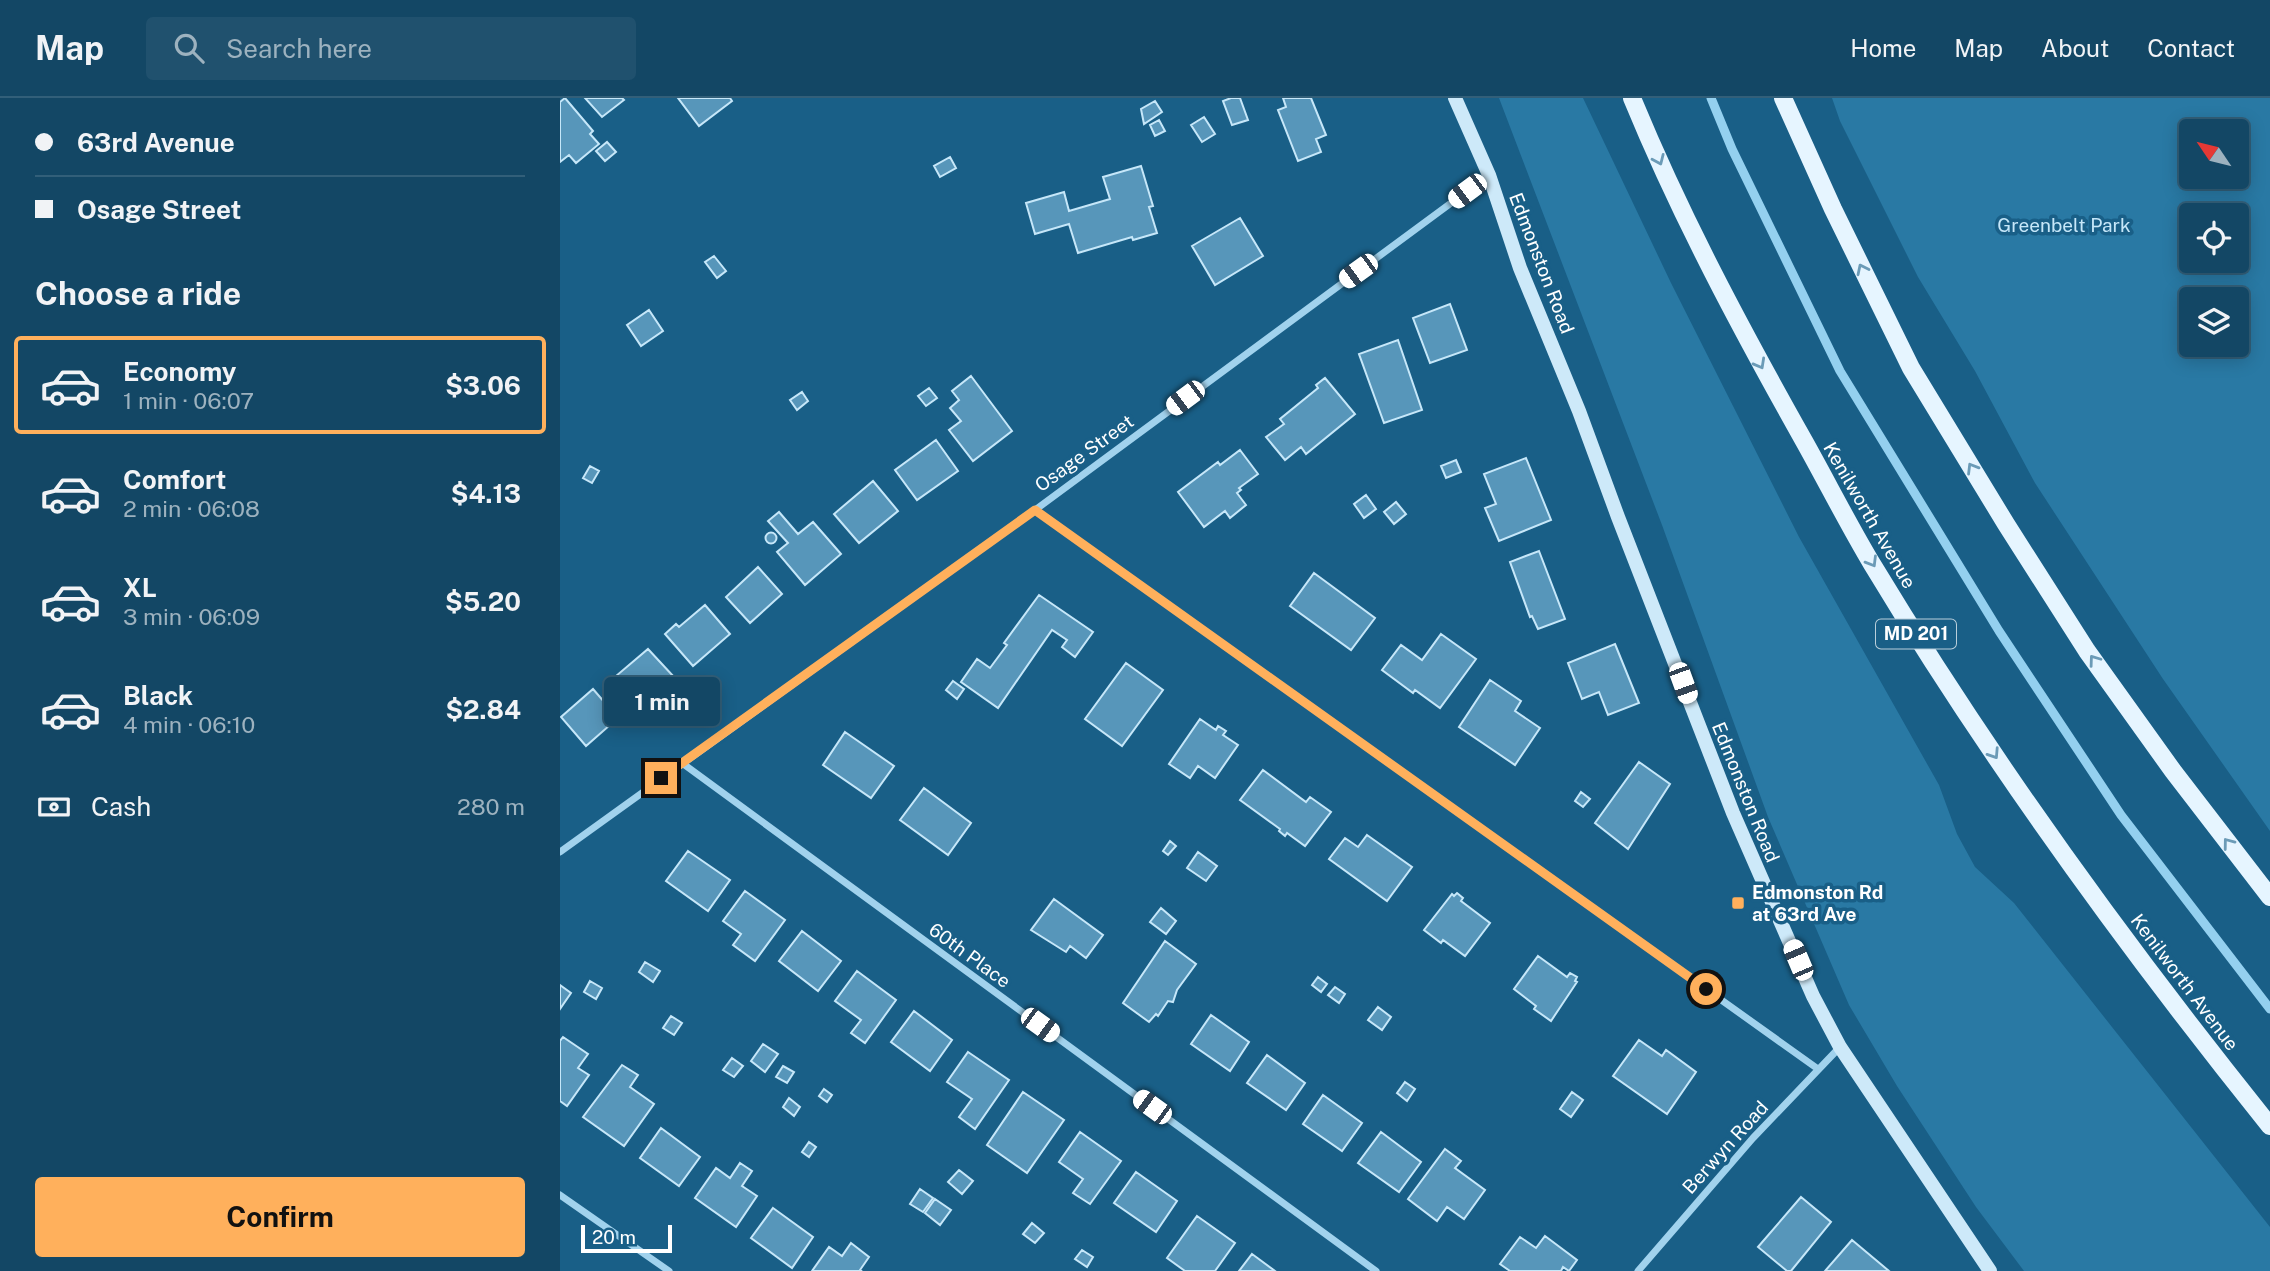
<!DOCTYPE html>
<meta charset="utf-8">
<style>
:root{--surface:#134765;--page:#20516e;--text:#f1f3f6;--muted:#9db2bf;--line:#325f79;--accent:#ffb05c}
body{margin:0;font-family:"Public Sans",sans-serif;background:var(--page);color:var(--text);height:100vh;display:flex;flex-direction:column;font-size:26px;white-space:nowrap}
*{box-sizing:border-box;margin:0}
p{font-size:23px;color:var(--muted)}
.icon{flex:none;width:38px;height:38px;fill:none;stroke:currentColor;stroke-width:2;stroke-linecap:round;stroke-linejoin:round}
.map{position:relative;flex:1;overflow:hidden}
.details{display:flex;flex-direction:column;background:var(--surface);width:560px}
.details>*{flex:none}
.banner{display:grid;align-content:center;height:154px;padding:0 35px;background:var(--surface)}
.needle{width:46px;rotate:305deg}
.fabs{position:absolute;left:1619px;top:21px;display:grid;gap:14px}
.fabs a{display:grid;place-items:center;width:70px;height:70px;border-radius:7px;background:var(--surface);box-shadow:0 4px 18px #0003,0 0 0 2px var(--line);font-size:35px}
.scale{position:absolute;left:21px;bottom:18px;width:91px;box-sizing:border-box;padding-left:7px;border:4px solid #fff;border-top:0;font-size:19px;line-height:24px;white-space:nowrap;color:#fff;-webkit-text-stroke:5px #195f87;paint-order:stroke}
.end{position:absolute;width:32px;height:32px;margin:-16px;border:9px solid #ffb05c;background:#111;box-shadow:0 0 0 4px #111}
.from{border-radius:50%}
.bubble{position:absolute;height:49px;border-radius:7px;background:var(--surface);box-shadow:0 4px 18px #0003,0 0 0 2px var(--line);font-size:23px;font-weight:700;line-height:49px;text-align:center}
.car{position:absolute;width:21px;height:42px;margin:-21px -10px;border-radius:9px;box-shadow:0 0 5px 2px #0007;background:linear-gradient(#fff 24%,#345 0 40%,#fff 0 76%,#345 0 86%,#fff 0)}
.banner b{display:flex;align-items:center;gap:24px;height:66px;font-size:26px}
.banner b+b{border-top:2px solid var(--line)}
.banner i{width:18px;height:18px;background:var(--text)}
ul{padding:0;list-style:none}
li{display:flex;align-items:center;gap:21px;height:98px;margin:0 14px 10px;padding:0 21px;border:4px solid transparent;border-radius:7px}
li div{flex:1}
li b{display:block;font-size:26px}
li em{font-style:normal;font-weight:700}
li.current{border-color:var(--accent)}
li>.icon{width:63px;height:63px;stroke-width:1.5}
h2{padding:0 35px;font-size:32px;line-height:84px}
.pay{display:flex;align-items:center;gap:18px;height:77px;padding:0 35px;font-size:26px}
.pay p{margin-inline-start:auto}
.action{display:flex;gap:14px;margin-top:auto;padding:14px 35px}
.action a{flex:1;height:80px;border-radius:7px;background:var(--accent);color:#111;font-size:28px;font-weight:700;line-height:80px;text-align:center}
header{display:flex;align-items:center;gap:42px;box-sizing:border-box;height:98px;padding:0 35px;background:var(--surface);border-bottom:2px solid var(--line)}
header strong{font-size:33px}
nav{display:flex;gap:38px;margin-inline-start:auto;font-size:24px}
.search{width:490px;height:63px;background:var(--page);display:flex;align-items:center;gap:18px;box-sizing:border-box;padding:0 24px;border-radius:7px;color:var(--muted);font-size:26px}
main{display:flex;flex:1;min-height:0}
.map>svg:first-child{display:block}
.green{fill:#2979a4;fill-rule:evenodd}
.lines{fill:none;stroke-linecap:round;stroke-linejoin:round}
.stream{stroke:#94d0ef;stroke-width:9}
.building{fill:#5796ba;stroke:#c6e7f9;stroke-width:2}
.street{stroke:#a1d2ed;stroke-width:7}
.secondary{stroke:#cde9f9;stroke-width:14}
.primary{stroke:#e6f5ff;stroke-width:18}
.oneway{stroke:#6b9bb7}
.route{stroke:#ffb05c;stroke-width:9}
.poi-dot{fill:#ffb05c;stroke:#195f87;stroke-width:2.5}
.labels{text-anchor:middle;stroke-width:7;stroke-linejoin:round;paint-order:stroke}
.shield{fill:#195f87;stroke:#bacfdb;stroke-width:2}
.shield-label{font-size:18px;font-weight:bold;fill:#fff}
.park-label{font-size:19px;fill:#c6e7f9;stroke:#195f87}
.street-label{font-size:19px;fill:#fff;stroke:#195f87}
.poi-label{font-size:19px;font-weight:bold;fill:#fff;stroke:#195f87;text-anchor:start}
</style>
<header>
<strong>Map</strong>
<div class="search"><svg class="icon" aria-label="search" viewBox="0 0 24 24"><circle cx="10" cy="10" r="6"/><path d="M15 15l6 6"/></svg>Search here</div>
<nav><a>Home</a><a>Map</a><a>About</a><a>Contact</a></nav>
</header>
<main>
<section class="details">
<div class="banner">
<b><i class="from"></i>63rd Avenue</b>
<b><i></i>Osage Street</b>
</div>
<h2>Choose a ride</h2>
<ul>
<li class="current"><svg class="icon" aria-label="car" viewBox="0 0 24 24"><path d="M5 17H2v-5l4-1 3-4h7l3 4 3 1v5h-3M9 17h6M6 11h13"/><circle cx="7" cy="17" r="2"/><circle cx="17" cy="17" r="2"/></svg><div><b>Economy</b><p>1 min · 06:07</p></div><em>$3.06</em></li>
<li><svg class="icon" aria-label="car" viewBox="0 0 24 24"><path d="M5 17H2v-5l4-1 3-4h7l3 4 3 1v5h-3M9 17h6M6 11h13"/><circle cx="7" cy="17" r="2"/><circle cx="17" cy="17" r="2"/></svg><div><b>Comfort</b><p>2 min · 06:08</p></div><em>$4.13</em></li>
<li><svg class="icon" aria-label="car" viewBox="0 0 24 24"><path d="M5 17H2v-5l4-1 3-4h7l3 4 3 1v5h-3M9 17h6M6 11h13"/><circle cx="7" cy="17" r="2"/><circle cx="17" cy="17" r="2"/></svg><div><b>XL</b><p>3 min · 06:09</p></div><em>$5.20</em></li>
<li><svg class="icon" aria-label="car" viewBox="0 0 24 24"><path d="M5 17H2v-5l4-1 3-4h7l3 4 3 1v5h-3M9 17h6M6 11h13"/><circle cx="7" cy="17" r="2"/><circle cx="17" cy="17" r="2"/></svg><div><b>Black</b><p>4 min · 06:10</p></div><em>$2.84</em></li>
</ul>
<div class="pay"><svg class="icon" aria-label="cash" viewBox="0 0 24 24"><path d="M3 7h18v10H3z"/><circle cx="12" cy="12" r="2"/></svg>Cash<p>280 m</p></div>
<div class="action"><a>Confirm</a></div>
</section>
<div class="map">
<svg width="1710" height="1173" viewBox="0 0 1710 1173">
<rect width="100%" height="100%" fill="#195f87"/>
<!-- green -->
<path class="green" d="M939 0H1023L1111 185 1239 439 1379 687 1397 736 1415 769 1454 805 1710 1129V1173H1464L1416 1109 1337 988 1289 907 1208 719 1102 427Z
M1272 0H1710V733L1603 581 1475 385 1415 273 1358 179 1280 23ZM1631 33H1676V79H1631ZM1631 117H1676V163H1631ZM1631 201H1676V247H1631Z"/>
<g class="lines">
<!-- stream -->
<path class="stream" d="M1151 0 1172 51 1280 273 1439 533 1561 717 1710 911"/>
</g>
<!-- building -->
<path class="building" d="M5 0 33 33 30 36 39 46 16 65 9 57 0 64V4Z
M25 0H62L64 2 42 19Z
M118 0H170L172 3 139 28Z
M671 0H680L688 22 672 27 663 3Z
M723 0H751L766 37 756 41 761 54 738 63 718 12 726 9Z
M595 3 602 14 584 26 581 11Z
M644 19 655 36 642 44 631 27Z
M599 22 605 33 595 38 590 27Z
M47 44 56 54 45 63 36 53Z
M390 59 396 70 380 79 374 68Z
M581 68 593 108 589 109 597 135 573 142 572 139 518 155 509 126 475 136 466 105 504 94 509 113 550 101 543 79Z
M680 120 703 158 655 187 632 148Z
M154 158 166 173 157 180 145 164Z
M890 206 907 252 870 265 853 220Z
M89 212 103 233 81 248 67 227Z
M838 242 862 312 824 325 799 256Z
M411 278 452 333 413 363 389 332 401 323 390 310 399 302 392 293Z
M765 280 795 316 746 356 741 349 725 362 706 339 724 326 720 321 758 290 756 287Z
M369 290 377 300 366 308 358 298Z
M242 294 248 303 237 312 230 302Z
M376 342 398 373 357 402 335 372Z
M680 352 698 376 679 390 681 392 677 395 686 407 670 420 665 413 644 429 618 394 658 364 660 367Z
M966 360 991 422 939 443 925 410 936 406 924 376Z
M896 362 901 374 886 380 881 368Z
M30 368 39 373 32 385 23 380Z
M313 383 338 413 299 445 274 416Z
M806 397 816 411 804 420 794 406Z
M836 404 846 416 834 426 824 414Z
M219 414 238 436 253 424 281 456 245 487 217 454 228 445 208 423Z
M205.5 440a5.5 5.5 0 1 1 11 0a5.5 5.5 0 1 1-11 0Z
M979 453 1005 521 978 531 972 518 970 519 950 464Z
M198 469 222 496 190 525 166 499Z
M754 475 815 520 791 552 730 508Z
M479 497 533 534 515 559 502 549 507 542 492 532 438 610 401 584 417 561 430 570 447 547 444 545Z
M145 507 170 536 133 568 105 536 116 526 119 529Z
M881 536 916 561 880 610 855 592 853 595 822 572 841 547 862 562Z
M1055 546 1079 605 1048 617 1039 594 1022 601 1008 565Z
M88 551 114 579 81 607 56 578Z
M566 565 603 592 562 648 525 621Z
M930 582 961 603 955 613 980 630 955 667 899 629Z
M393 583 404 591 397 601 386 592Z
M33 591 58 620 26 648 1 619Z
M640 621 656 632 658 628 666 633 663 637 678 647 655 680 638 668 630 680 609 666Z
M285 634 334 668 311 700 263 667Z
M1079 664 1110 686 1068 751 1035 725Z
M703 672 746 704 750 699 771 714 745 748 727 735 725 738 719 733 720 731 680 702Z
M364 690 411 725 388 757 340 722Z
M1021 694 1030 701 1023 709 1015 703Z
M807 737 852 769 827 803 769 761 785 740 798 749Z
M610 743 616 748 608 757 603 753Z
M128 753 170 782 148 813 106 783Z
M638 754 657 768 646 783 627 770Z
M185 793 225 822 195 863 173 847 181 836 163 823Z
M897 795 903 800 901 803 930 825 905 858 883 842 881 845 864 832 892 796 894 798Z
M494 801 543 837 526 860 510 848 506 854 471 832Z
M601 810 616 823 606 836 590 824Z
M242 833 281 863 258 893 219 863Z
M605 843 636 866 617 892 613 904 608 903 598 918 596 916 589 924 563 905Z
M978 858 1007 879 1010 875 1017 879 1015 883 1017 884 991 923 974 911 976 908 954 891Z
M85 864 100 873 93 884 79 874Z
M297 873 336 902 305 945 291 935 301 922 275 903Z
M758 879 767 886 761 894 752 887Z
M30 883 42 890 36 901 24 894Z
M0 887 11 895 0 911Z
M775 889 785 896 779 905 768 897Z
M818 909 831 919 822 932 808 922Z
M354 913 392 942 370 973 331 944Z
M651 917 689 944 670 973 631 946Z
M111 918 122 925 114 937 103 930Z
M3 939 28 956 18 970 29 977 7 1008 0 1003V943Z
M1079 942 1102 958 1106 952 1136 974 1107 1016 1053 978Z
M203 946 218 956 205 974 191 963Z
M408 954 449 982 415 1031 399 1019 412 1001 387 984Z
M707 957 745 985 726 1012 687 985Z
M172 960 183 968 174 979 163 972Z
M62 967 78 977 70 989 94 1006 64 1048 23 1019Z
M223 968 234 974 227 985 216 979Z
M845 984 855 991 847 1003 837 995Z
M264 991 272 997 267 1004 259 998Z
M463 994 504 1022 467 1075 427 1047Z
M1012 994 1023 1002 1011 1019 1000 1011Z
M763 997 802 1025 782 1053 743 1026Z
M229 1000 240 1009 234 1018 223 1009Z
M101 1030 140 1059 119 1088 80 1060Z
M520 1034 561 1063 530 1106 513 1095 523 1081 499 1064Z
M821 1034 861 1064 839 1094 798 1065Z
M249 1044 256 1049 249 1059 242 1054Z
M885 1051 901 1063 895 1070 925 1092 904 1121 887 1109 877 1123 848 1101Z
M180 1065 192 1073 182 1088 197 1098 176 1129 135 1100 156 1070 170 1080Z
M399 1072 413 1083 402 1096 388 1084Z
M576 1074 617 1103 596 1134 554 1105Z
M360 1091 373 1100 363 1114 350 1106Z
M1241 1099 1271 1124 1231 1173H1227L1198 1149Z
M375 1101 391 1112 380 1127 365 1115Z
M213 1110 253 1139 232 1170 191 1140Z
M637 1118 675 1145 655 1173H625L607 1160Z
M472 1125 484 1135 475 1145 463 1136Z
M985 1138 1017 1162 1009 1173 1003 1169 1001 1173H950L940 1166 960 1139 976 1150Z
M1292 1142 1329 1173H1265Z
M291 1145 309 1159 300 1172 302 1173H252L269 1149 282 1158Z
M522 1152 533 1159 527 1169 515 1161Z
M692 1156 715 1173H679Z"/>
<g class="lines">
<!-- street -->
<path class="street" d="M475 412 1258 971
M122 665 816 1173
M0 754 475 412 929 77
M0 1097 109 1173
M1078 1173 1193 1040 1280 949"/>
<!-- secondary -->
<path class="secondary" d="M895 0 929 77 960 170 1019 313 1058 419 1173 715 1253 898 1280 949 1430 1173"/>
<!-- primary -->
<path class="primary" d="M1072 0C1121 119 1181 231 1244 343 1267 384 1288 426 1312 466 1431 663 1566 849 1710 1028
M1223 0 1273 111 1351 270 1446 426 1527 553 1613 673 1710 799"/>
</g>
<!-- one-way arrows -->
<defs><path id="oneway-chevron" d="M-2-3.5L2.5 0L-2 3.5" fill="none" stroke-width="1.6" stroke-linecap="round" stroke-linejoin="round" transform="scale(1.75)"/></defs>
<g class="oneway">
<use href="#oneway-chevron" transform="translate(1099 62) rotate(66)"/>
<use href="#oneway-chevron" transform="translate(1302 171) rotate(-116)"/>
<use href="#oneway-chevron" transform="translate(1200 266) rotate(61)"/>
<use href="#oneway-chevron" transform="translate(1412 370) rotate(-121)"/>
<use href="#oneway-chevron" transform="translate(1312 464) rotate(59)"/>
<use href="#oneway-chevron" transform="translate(1534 562) rotate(-126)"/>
<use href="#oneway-chevron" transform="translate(1434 656) rotate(57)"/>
<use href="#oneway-chevron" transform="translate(1668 745) rotate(-127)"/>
</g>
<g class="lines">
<!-- route -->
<path class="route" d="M101 680 475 412 1146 891"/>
</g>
<!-- markers -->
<rect class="poi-dot" x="1171" y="798" width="14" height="14" rx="3.5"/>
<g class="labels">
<!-- shield labels -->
<rect class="shield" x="1316" y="521.5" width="80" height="29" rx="5"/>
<g class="shield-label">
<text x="1356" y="542">MD 201</text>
</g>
<!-- park labels -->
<g class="park-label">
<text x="1504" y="134">Greenbelt Park</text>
</g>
<!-- street labels -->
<g class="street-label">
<text transform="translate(982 165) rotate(69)" y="7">Edmonston Road</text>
<text transform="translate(524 355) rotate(-36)" y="7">Osage Street</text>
<text transform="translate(1310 417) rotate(60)" y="7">Kenilworth Avenue</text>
<text transform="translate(1186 694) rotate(68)" y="7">Edmonston Road</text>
<text transform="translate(410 857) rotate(36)" y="7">60th Place</text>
<text transform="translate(1625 884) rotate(53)" y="7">Kenilworth Avenue</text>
<text transform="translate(1165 1049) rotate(-48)" y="7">Berwyn Road</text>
</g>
<!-- poi labels -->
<g class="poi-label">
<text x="1192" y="801">Edmonston Rd<tspan x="1192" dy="22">at 63rd Ave</tspan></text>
</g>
</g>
</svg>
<div class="fabs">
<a><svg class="needle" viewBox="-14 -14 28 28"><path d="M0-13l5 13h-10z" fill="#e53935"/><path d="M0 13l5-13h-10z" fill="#9db2bf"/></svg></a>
<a><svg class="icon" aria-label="locate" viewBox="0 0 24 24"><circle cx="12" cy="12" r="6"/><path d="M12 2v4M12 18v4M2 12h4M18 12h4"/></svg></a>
<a><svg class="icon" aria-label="layers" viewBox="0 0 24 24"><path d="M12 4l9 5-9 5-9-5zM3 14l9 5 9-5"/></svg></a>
</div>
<div class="scale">20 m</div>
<i class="end from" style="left:1146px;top:891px"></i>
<i class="end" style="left:101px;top:680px"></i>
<div class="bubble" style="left:44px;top:579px;width:116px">1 min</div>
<i class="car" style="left:907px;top:93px;rotate:233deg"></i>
<i class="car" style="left:798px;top:173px;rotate:234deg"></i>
<i class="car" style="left:625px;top:300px;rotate:233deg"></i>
<i class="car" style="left:1123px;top:585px;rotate:160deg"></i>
<i class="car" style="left:1238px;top:862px;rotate:337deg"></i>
<i class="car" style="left:480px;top:927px;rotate:126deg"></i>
<i class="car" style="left:592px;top:1009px;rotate:306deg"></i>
</div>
</main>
